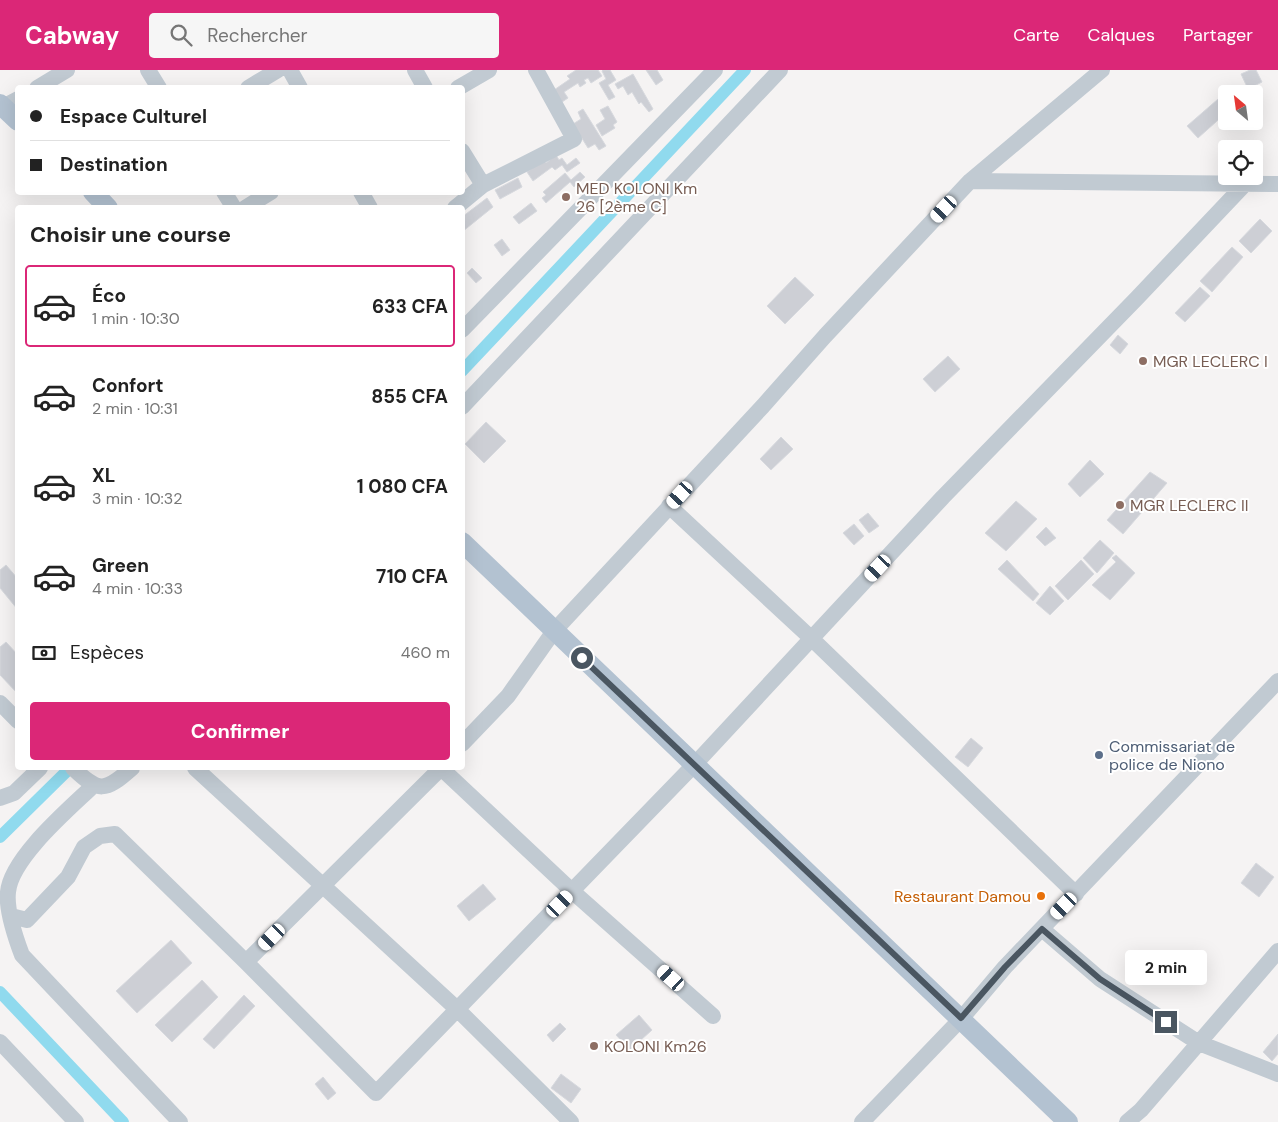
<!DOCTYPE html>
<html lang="fr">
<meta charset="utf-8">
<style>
:root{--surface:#fff;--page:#f6f6f6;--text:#222;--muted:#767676;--line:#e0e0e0;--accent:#db2777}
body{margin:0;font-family:"DM Sans",sans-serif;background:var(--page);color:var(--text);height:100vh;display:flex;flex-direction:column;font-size:19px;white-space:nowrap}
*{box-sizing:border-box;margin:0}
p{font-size:16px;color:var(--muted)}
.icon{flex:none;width:28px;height:28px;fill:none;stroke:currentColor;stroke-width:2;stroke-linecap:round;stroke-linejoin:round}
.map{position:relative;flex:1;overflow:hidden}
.drawer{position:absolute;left:15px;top:135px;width:450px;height:565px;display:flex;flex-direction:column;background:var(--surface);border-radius:5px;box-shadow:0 5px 20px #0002}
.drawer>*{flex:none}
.hud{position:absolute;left:15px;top:15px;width:450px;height:110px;border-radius:5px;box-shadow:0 5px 20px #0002;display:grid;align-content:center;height:110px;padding:0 15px;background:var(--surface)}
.needle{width:32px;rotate:331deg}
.controls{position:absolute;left:1218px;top:15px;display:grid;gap:10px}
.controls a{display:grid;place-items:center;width:45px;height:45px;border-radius:5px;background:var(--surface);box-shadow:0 5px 20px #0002;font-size:25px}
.end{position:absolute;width:22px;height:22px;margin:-11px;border:6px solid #4a5661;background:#fff;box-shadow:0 0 0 2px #fff}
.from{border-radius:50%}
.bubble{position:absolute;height:35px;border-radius:5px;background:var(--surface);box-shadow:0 5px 20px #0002;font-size:16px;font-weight:700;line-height:35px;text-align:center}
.car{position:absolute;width:15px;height:30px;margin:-15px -8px;border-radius:6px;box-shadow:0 0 4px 1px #0007;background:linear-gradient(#fff 24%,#345 0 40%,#fff 0 76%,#345 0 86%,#fff 0)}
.hud b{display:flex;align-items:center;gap:18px;height:48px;font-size:19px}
.hud b+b{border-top:1px solid var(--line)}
.hud i{width:12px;height:12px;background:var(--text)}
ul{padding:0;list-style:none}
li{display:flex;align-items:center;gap:15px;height:82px;margin:0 10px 8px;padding:0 5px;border:2px solid transparent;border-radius:5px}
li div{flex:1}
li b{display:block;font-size:19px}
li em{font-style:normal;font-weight:700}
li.current{border-color:var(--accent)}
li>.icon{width:45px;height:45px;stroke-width:1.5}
h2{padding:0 15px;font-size:22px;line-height:60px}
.pay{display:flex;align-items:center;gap:12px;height:55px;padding:0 15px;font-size:19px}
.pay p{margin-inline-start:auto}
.primary-button{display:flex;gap:10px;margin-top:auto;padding:10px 15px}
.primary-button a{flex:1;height:58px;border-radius:5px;background:var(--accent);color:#fff;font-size:20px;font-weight:700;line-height:58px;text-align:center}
header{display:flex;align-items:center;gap:30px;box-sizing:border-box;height:70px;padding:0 25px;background:var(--accent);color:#fff}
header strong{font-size:24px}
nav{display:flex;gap:28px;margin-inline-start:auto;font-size:18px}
.search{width:350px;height:45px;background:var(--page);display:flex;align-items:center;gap:12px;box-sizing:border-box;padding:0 18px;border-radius:5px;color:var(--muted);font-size:19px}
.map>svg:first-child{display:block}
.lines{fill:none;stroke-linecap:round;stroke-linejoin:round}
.canal{stroke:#90daee;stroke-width:12}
.building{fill:#cdcfd5;stroke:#d7d9de}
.minor{stroke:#c1cad2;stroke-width:16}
.major{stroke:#b3c2d1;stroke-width:20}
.route{stroke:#4a5661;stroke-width:6}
.education-dot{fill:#8d6e63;stroke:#fff;stroke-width:2}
.service-dot{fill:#5c6f8a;stroke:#fff;stroke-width:2}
.food-dot{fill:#e8710a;stroke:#fff;stroke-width:2}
.labels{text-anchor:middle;stroke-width:4;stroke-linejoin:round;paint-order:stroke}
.education-label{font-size:16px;fill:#785e54;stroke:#fff;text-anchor:start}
.service-label{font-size:16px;fill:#4e5e75;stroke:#fff;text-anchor:start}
.food-label{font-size:16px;fill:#c56008;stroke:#fff;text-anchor:end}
</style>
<header>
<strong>Cabway</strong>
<div class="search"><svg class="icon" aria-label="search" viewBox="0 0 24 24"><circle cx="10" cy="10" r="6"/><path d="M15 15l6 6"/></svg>Rechercher</div>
<nav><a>Carte</a><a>Calques</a><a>Partager</a></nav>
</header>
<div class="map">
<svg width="1278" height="1052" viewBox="0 0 1278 1052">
<rect width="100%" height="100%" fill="#f5f3f3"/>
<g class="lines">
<!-- canal -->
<path class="canal" d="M462 301 745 0
M0 767 70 698
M0 922 123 1052"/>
</g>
<!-- building -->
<path class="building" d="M576 0H598L602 6 591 13 588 8 584 10 586 13 580 17 578 13 564 22 568 28 562 32 554 20 570 9 567 6Z
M603 0H610L616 10 608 15 615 27 609 30 599 13 606 9 602 1Z
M646 0H657L663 10 656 15Z
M1250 0H1256L1262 12 1248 19 1241 4Z
M633 4 653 39 649 42 641 32 639 34 632 22 628 25 623 16 618 19 615 14Z
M1225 23 1226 43 1198 68 1187 56Z
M608 36 617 52 613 55 615 58 602 66 596 55 605 49 600 40Z
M583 39 606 76 599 80 595 74 588 78 573 54 581 49 578 42Z
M556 85 559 90 562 88 567 95 576 88 580 93 567 102 562 95 555 100 552 97 533 111 527 102 543 90 546 93Z
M580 102 585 107 574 117 570 112 546 133 542 128 546 125 543 122 565 103 571 110Z
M518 108 522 117 500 129 495 120Z
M487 128 493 137 462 162V147Z
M531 133 537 141 519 154 513 147Z
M1260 149 1272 161 1251 183 1239 171Z
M502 169 510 180 502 186 494 175Z
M1232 177 1243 187 1212 222 1200 211Z
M472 198 482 208 476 213 467 203Z
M795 207 814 225 785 254 767 236Z
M1200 217 1210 226 1185 252 1175 243Z
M1118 265 1128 274 1120 284 1110 275Z
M948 286 960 299 935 322 923 309Z
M486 352 506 371 484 393 465 374Z
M781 367 793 379 771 400 760 389Z
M1090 390 1104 404 1080 427 1068 414Z
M1150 402 1167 413 1123 464 1107 450Z
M1016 431 1037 449 1006 481 985 463Z
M868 443 879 456 869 463 859 450Z
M854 454 864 466 854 475 843 463Z
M1046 457 1056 468 1045 476 1036 467Z
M1100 470 1114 483 1097 503 1083 488Z
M1116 485 1135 503 1110 530 1092 515 1116 492 1112 488Z
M1007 490 1039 524 1033 531 998 499Z
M1081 490 1094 504 1068 530 1055 516Z
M6 495 18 509V540L0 518V500Z
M1050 516 1064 531 1050 545 1036 533Z
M6 572 18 585V624L0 605V577Z
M971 668 983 678 968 697 955 687Z
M1256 793 1274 807 1259 827 1241 813Z
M483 814 496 829 469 851 457 836Z
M171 870 192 893 137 943 116 921Z
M202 910 218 927 172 972 155 955Z
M244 925 255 936 214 979 203 969Z
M639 945 652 960 630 980 616 965Z
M560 953 566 959 553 972 547 965Z
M1278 964V984L1272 991 1263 982Z
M561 1004 581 1019 571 1033 551 1018Z
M323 1007 336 1023 328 1030 315 1014Z"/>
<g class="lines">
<!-- minor -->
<path class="minor" d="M148 0 159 18
M290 0 300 18
M415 0 425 18
M37 18 67 0
M248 18 278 0
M458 18 489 0
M3 37 18 29
M970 111 1278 114
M483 115 574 69 536 0
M224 122 234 138
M361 122 370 138
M245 138 271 122
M455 138 483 115 462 81
M462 260 715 0
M462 337 780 0
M669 436 812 569 1076 824
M0 633 18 651
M462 674 508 626 554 561 763 336 825 266 970 111 1102 0
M73 698C99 723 105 722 132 698
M195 698 457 939 571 1052
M441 698 572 821 713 946
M93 716C69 739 11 788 8 822 6 839 16 869 22 885L180 1052
M0 728 14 723 40 698
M11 846 27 850 68 807 84 777 100 766 115 764 246 892 376 1023 695 694 943 427 1137 228 1245 114
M1042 859 1100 909 1199 973 1278 1004
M246 892 441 698
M0 972 76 1052
M862 1052 961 949 1005 897 1278 611
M1127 1052 1141 1040 1278 881"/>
<!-- major -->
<path class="major" d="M0 34 18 51
M93 122 108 138
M462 472 1068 1052"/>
</g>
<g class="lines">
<!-- route -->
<path class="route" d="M582 588 961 948 1005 897 1042 859 1100 909 1166 952"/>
</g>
<!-- markers -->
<g class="education-dot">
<circle cx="566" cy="127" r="5"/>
<circle cx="1143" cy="291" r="5"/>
<circle cx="1120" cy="435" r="5"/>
<circle cx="594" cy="976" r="5"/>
</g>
<circle class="service-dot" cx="1099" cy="685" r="5"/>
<circle class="food-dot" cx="1041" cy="826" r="5"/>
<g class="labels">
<!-- education labels -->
<g class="education-label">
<text x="576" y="124">MED KOLONI Km<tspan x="576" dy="18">26 [2ème C]</tspan></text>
<text x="1153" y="297">MGR LECLERC I</text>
<text x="1130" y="441">MGR LECLERC II</text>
<text x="604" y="982">KOLONI Km26</text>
</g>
<!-- service labels -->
<g class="service-label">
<text x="1109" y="682">Commissariat de<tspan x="1109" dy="18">police de Niono</tspan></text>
</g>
<!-- food labels -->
<g class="food-label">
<text x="1031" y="832">Restaurant Damou</text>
</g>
</g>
</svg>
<div class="controls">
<a><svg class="needle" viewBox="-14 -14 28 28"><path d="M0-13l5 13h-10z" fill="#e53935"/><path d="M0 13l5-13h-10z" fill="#767676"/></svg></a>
<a><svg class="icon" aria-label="locate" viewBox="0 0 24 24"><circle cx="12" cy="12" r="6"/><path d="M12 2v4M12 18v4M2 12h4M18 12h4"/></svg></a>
</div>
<i class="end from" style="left:582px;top:588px"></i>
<i class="end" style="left:1166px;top:952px"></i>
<div class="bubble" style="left:1125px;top:880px;width:82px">2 min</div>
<i class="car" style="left:944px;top:139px;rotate:223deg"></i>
<i class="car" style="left:680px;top:425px;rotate:222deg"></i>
<i class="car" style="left:878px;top:498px;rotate:223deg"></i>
<i class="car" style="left:560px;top:834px;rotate:44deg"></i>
<i class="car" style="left:1064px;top:836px;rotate:224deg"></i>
<i class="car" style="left:272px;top:867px;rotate:225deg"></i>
<i class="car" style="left:671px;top:908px;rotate:312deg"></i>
<div class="hud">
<b><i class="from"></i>Espace Culturel</b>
<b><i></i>Destination</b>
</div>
<section class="drawer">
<h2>Choisir une course</h2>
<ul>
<li class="current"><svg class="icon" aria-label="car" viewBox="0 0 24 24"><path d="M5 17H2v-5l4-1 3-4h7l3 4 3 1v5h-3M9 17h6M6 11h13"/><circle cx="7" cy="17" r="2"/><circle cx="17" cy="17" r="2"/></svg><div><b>Éco</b><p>1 min · 10:30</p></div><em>633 CFA</em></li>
<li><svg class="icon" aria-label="car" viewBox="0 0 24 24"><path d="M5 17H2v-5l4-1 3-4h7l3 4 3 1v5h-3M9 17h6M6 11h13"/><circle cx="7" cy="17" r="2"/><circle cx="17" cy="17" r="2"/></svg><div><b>Confort</b><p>2 min · 10:31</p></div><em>855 CFA</em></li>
<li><svg class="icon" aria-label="car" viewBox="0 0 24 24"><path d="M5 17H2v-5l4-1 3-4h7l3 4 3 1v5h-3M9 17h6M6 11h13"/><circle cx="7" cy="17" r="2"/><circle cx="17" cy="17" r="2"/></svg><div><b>XL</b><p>3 min · 10:32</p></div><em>1 080 CFA</em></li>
<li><svg class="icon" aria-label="car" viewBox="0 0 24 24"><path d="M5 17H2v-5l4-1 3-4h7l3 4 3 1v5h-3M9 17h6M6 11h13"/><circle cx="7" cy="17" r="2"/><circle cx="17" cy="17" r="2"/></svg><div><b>Green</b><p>4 min · 10:33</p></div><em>710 CFA</em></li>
</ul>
<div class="pay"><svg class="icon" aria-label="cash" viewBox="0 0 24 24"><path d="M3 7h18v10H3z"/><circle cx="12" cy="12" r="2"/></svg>Espèces<p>460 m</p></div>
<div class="primary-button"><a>Confirmer</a></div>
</section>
</div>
